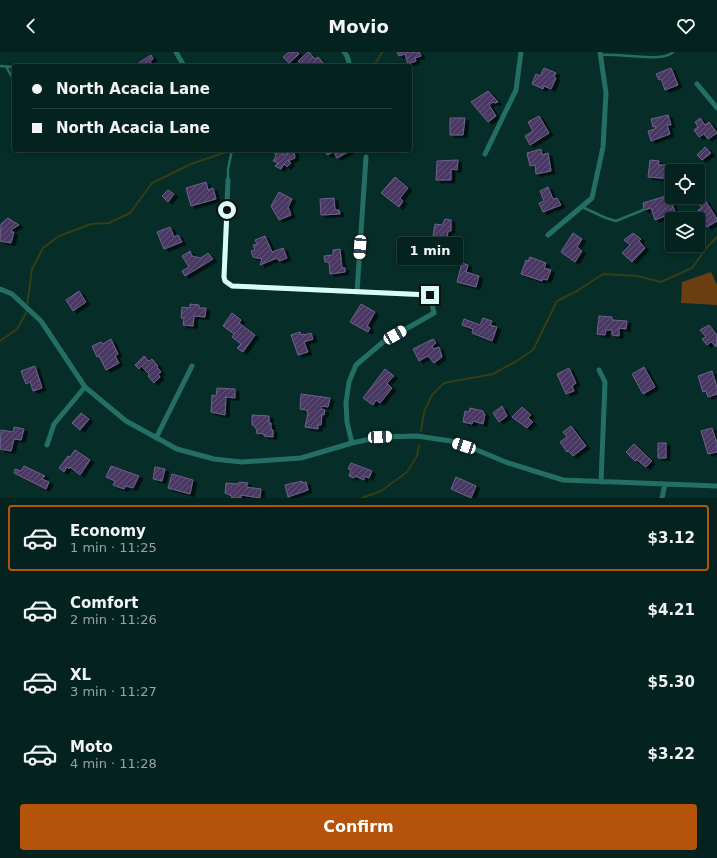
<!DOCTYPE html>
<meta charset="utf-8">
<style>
:root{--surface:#04221e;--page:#0d2a27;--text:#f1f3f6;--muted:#97a4a4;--line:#253f3c;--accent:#b45309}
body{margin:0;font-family:"DejaVu Sans",sans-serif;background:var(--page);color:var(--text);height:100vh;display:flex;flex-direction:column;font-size:15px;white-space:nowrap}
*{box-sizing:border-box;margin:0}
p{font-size:13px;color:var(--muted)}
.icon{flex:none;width:22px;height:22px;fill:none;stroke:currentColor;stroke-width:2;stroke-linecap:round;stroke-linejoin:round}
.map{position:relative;height:446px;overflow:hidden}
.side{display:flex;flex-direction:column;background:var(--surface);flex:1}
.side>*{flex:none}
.guide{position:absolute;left:12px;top:12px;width:400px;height:88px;border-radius:4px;box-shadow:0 2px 6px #0003,0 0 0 1px var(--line);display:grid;align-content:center;height:88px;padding:0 20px;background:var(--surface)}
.fabs{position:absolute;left:665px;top:112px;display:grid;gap:8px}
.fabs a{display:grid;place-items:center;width:40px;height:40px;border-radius:4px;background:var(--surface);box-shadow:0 2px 6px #0003,0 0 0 1px var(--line);font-size:20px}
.end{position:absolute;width:18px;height:18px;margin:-9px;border:5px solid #dafcf5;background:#111;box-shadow:0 0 0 2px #111}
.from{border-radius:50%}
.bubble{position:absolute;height:28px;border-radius:4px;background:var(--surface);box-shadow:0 2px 6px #0003,0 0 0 1px var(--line);font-size:13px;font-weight:700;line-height:28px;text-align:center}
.car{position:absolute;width:12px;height:24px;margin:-12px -6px;border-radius:5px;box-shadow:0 0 3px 1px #0007;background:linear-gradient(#fff 24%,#345 0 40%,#fff 0 76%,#345 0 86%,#fff 0)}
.guide b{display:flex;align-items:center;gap:14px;height:38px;font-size:15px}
.guide b+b{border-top:1px solid var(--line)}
.guide i{width:10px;height:10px;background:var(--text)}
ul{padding:7px 0 0;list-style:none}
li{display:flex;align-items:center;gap:12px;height:66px;margin:0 8px 6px;padding:0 12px;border:2px solid transparent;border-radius:4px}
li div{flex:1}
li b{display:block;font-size:15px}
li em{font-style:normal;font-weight:700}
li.current{border-color:var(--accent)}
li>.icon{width:36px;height:36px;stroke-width:1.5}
.button{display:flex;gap:8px;margin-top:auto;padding:8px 20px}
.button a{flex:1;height:46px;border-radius:4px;background:var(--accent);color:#fff;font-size:16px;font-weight:700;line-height:46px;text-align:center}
header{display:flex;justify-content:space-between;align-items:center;height:52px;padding:0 20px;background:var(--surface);font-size:18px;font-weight:700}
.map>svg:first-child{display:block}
.pitch{fill:#6c3f12}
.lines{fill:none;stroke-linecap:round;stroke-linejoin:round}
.stream{stroke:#353e14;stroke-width:2}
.building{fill:url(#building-hatch);stroke:#71608e;filter:url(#shadow)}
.service{stroke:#246f63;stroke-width:2.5}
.minor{stroke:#246f63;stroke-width:5}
.route{stroke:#dafcf5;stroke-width:5}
</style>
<header><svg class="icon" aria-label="back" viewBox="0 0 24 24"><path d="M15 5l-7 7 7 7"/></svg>Movio<svg class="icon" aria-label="heart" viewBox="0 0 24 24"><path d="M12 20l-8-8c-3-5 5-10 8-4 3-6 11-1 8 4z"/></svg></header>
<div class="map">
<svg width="717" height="446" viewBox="0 0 717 446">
<defs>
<pattern id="building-hatch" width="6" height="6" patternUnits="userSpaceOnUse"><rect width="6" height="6" fill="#483862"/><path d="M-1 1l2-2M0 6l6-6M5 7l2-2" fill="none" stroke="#625679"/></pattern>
<filter id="shadow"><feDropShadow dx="4" dy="2.5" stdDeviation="0" flood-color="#0009"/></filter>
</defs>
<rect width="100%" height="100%" fill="#062d28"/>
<!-- pitch -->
<path class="pitch" d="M711 220 717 233V253L681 251 682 230Z"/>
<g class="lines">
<!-- stream -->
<path class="stream" d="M374 14 382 0
M0 289 17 277 26 261 32 217 43 196 59 184 91 172 109 171 130 161 152 131 191 112 232 98
M421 379 424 360 432 343 444 331 493 322 515 310 533 298 557 249 577 239 603 222 637 224 661 230 692 216 708 194 717 185
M362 446 381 439 407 420 417 404 419 393"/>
</g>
<!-- building -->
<path class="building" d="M289 0H297L299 2 289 11 283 5Z
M308 0H309L315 7 318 5 326 14H303L298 9Z
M397 0H419L421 4 415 6 416 9 408 12 405 2 399 4Z
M151 3 153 7 150 9 152 13 151 14H138L137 12Z
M544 16 556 21 554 25 556 26 551 37 544 34 543 37 532 32 536 22 540 24Z
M671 16 678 33 665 38 661 27 659 28 656 22Z
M488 39 498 50 495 51 493 50 489 53 496 64 488 70 471 50Z
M668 63 671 73H667L670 82 651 89 648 79 655 77 656 74 653 75 651 67Z
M539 64 549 81 530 93 525 84 533 79 528 70Z
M450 66H465L463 83H450Z
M700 66 705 73 709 70 717 81 708 87 704 82 699 85 694 78 698 75 695 70Z
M705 95 711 101 702 108 697 103Z
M541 97 542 103 548 101 551 119 536 122 535 113 530 114 527 101Z
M274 98H283V103L294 99 295 106 288 109 291 111 287 115 284 112 281 117 275 114 278 111 273 109 276 104Z
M321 98H350V99L337 106 334 100 327 103 325 99 323 101Z
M458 108 457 118 451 117V128H436L437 109Z
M650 108 659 109 658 113H673L672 127 648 125Z
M395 125 408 136 400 146 403 149 399 155 381 141Z
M206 130 208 138 213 136 216 147 191 154 186 136Z
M548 135 553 147 557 146 561 153 543 160 539 151 544 149 540 139Z
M168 138 174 142 168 150 162 144Z
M279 140 292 147 288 155 291 163 279 168 271 154Z
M669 143 675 160 655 168 651 156 644 158 643 151Z
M334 146 335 158H339L340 162 321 163 320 147Z
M705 148 717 167V169L707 175 698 158 702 156 699 152Z
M8 166 19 173 12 177 11 180H14L11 191 0 189 1 172Z
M445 167 451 168V179H448L447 186H452L450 191 432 190 435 172 442 173Z
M170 175 174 185 178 183 182 190 164 197 157 180Z
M573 181 582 187 577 195 582 199 575 210 561 200Z
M633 181 641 187 639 189 645 196 632 210 622 201 630 193 624 188Z
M265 184 272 200 283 196 287 206 279 209 277 206 260 213 262 207 253 205 251 199 255 198 253 193 257 192 255 188Z
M340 197 342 216H345V220L330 222 329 210H325L324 204 333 203V198Z
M190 199 192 204 201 206 208 201 213 207 185 224 182 219 189 215 182 204Z
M530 205 546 211 544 216 551 218 547 228 543 227 542 229 521 222 526 208 528 209Z
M462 211 468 213 466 220 479 224 476 235 457 230Z
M79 239 86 250 73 259 66 248Z
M190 252 199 253V256H206L205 265 194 264 193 274 183 273 184 266H181L182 255 190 256Z
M361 252 375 260 367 274 370 276 368 280 350 270Z
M232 261 241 268 239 271 255 283 243 300 237 296 241 292 232 285 234 282 223 274Z
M599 264 612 265V268L627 269 626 277 619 276V284L612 283V278H606L605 283 597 282Z
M483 266 492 269 490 273 497 275 492 289 472 281 473 277 462 273 464 267 480 273Z
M709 273 717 283 716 295 711 290 707 293 702 287 706 285 700 278Z
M300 280 301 283 304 282V283L311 281 313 287 304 290 308 300 298 303 291 283Z
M111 287 118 302 115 304 119 311 106 318 99 304 97 305 92 294 101 290 103 292Z
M433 287 436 291 432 294 434 297 439 295 442 305 434 311 428 304 419 309 413 297Z
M144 304 149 309 152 307 158 314 157 315 161 320 158 322 160 325 154 331 148 324 149 322 141 314 139 317 135 313Z
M35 314 42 336 33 339 30 330 26 332 21 319Z
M644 315 655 335 643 342 632 322Z
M569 316 576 331 572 334 574 339 566 342 557 322Z
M385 317 394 324 387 331 392 336 380 351 376 348 373 353 363 346Z
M712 319 717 335V342L708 345 706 339 703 340 698 324Z
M217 336 235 337V346L226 345 225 363 211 360 212 343 216 344Z
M301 342 330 346 328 355 322 354 321 357 325 358 324 363 322 362 321 373H318V377L305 375 308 361 306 358 300 357Z
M502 354 507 364 499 370 493 361Z
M522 355 531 363 528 366 533 370 527 376 512 365Z
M470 356 483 359V361L485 362 483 372 473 369 472 372 463 370 465 359 469 360Z
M81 361 89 367 80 378 72 371Z
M252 363 269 364V371H271V378H273V385L264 384V382L256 381 257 378 253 373H252Z
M571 374 586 394 573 404 568 399 567 400 560 390 567 385 563 380Z
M14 375 24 377 21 388 14 387 11 399 0 397 1 378 13 380Z
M712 376 717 391V400L708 402 701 379Z
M658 391H666V406H658Z
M634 392 652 409 646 415 637 408 635 409 626 400Z
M75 398 90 408 80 423 70 415 69 417 67 415 64 420 59 416 68 404 70 405Z
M351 411 372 419 369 426 364 424V428L355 424 354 426 349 424 351 418 348 417Z
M24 414 45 424 42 427 49 430 46 437 14 421 15 417 21 419Z
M111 414 139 424 133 436 126 434 124 437 113 433 115 429 106 425Z
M155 415 165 417 162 429 153 427Z
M172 422 193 428 190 442 168 436Z
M456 425 476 434 471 446 451 437Z
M302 429V431L306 430 308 438 288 445 285 433Z
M239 430 248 431 246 435 261 437 260 446 241 443V446H231L232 444 225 441 226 431 238 432Z"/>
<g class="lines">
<!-- service -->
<path class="service" d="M601 3C617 1 664 11 673 0
M0 14 14 15
M25 14 36 12 52 14
M7 16 14 29
M228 127V117L232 98
M582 155 606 166 616 169 643 158"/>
<!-- minor -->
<path class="minor" d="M176 0 184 14
M344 0 347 4 350 14
M697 32 717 56
M485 102 516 38 521 0
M228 128 224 225 225 229 232 234 430 243 434 261 383 290 356 313 349 330 346 351 347 370 352 391
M548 183 592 146 603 95 606 41 600 0
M0 237 12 242 41 269 85 335 126 369 177 397 214 407 242 410 301 406 352 391 380 385 417 384 451 389 477 398 508 411 563 428 717 434
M357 240 366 105
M599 318 605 330 601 430
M156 386 192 314
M47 393 54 372 85 335
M662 446 665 432"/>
</g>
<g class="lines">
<!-- route -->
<path class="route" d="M227 158 224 225 225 229 232 234 430 243"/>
</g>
</svg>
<div class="fabs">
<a><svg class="icon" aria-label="locate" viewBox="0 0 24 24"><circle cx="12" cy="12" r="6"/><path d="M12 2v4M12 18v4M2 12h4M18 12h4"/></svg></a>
<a><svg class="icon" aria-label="layers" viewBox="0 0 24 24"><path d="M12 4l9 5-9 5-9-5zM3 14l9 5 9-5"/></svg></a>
</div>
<i class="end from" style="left:227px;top:158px"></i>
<i class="end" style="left:430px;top:243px"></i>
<div class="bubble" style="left:397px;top:185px;width:66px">1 min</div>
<i class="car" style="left:360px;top:195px;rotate:184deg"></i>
<i class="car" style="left:395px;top:283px;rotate:60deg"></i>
<i class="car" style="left:380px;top:385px;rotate:87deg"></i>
<i class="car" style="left:464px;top:394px;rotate:288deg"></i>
<div class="guide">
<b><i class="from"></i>North Acacia Lane</b>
<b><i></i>North Acacia Lane</b>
</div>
</div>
<section class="side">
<ul>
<li class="current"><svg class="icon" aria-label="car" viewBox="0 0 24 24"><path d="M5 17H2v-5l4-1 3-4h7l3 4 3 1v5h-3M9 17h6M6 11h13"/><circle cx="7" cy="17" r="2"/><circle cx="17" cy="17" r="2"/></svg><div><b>Economy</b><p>1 min · 11:25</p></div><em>$3.12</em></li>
<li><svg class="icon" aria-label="car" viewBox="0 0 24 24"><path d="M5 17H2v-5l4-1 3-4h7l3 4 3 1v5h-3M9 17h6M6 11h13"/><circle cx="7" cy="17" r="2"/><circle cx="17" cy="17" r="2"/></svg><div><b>Comfort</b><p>2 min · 11:26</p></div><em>$4.21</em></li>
<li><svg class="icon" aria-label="car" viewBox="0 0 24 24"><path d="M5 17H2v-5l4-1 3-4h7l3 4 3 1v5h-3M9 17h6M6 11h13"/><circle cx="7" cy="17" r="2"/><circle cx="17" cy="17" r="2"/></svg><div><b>XL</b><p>3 min · 11:27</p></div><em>$5.30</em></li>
<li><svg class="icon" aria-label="car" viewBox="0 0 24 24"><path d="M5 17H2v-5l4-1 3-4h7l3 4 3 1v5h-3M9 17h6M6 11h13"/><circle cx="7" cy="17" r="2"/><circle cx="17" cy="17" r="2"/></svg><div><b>Moto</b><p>4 min · 11:28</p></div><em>$3.22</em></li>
</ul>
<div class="button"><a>Confirm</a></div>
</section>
